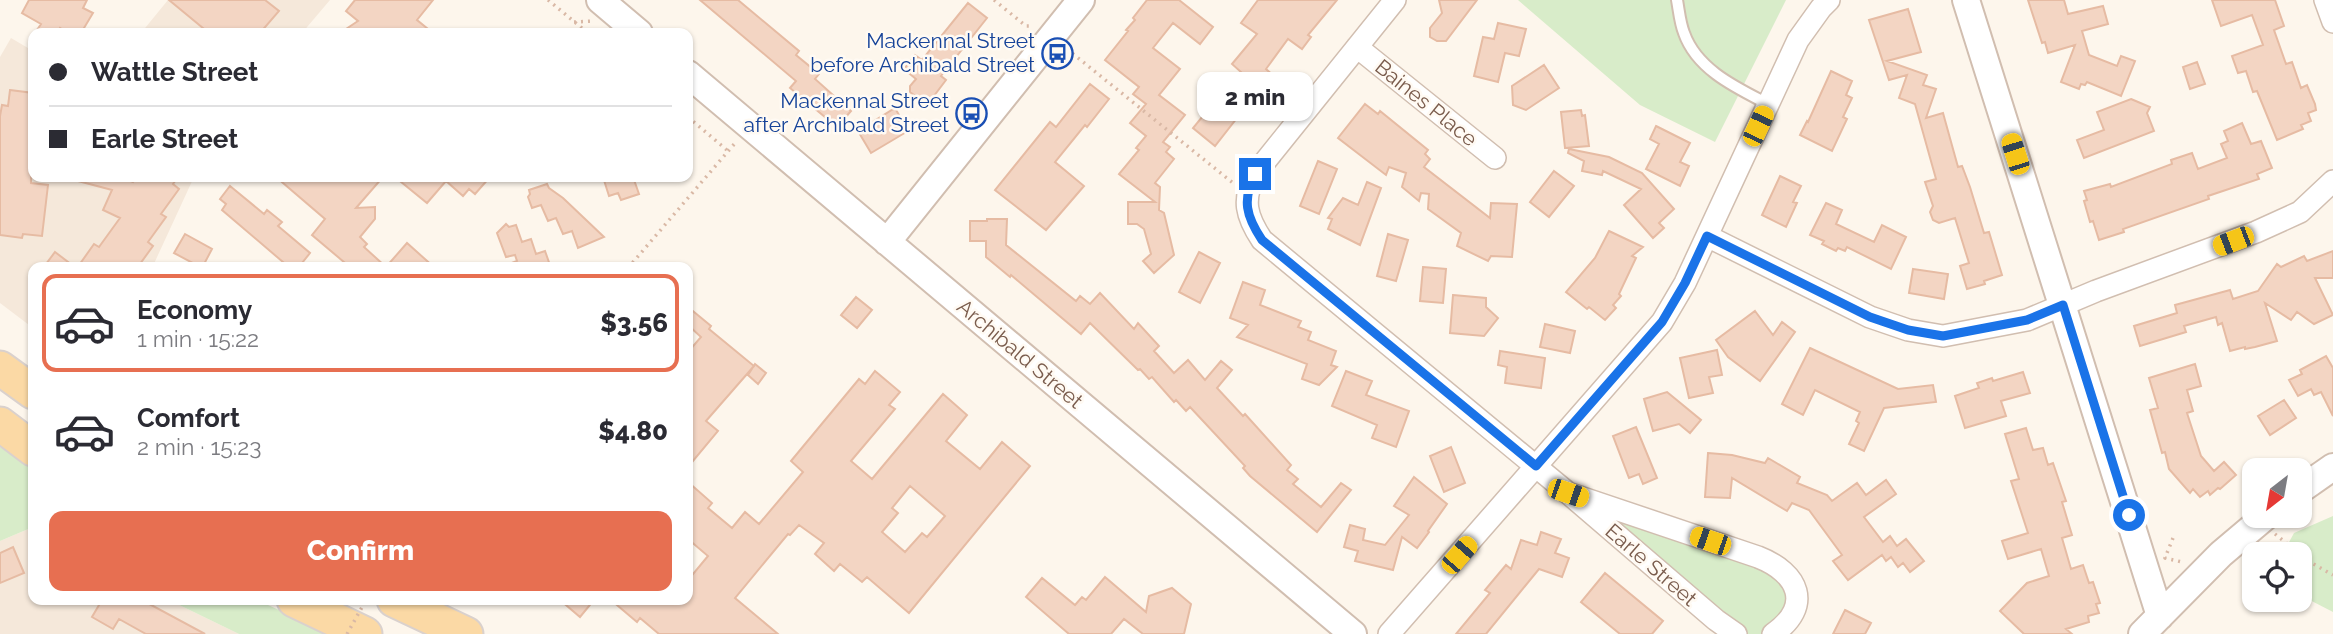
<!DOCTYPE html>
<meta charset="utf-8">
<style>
:root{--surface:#fff;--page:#f2f2f3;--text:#2b2b33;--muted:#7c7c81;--line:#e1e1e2;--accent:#e76f51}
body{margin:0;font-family:Raleway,sans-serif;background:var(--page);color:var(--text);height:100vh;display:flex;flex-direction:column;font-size:26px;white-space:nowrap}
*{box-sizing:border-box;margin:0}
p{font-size:23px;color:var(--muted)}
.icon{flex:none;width:38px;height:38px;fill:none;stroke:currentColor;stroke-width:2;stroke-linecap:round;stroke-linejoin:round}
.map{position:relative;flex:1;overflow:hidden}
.panel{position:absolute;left:28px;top:262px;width:665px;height:343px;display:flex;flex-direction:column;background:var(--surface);border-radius:14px;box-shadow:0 2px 5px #0004}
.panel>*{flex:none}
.banner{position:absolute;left:28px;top:28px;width:665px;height:154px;border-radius:14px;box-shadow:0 2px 5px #0004;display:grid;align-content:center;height:154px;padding:0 21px;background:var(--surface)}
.needle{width:46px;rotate:211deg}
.tools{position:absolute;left:2242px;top:458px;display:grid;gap:14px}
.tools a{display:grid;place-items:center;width:70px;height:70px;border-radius:14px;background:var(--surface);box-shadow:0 2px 5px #0004;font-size:35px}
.end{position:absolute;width:32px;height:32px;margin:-16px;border:9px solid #1a73e8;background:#fff;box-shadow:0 0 0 4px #fff}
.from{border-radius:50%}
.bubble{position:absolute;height:49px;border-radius:14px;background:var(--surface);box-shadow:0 2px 5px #0004;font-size:23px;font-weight:800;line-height:49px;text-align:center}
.car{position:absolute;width:21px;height:42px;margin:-21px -10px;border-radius:9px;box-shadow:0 0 5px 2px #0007;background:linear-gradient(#f5c518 24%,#345 0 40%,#f5c518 0 76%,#345 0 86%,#f5c518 0)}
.banner b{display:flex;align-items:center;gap:24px;height:66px;font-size:26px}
.banner b+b{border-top:2px solid var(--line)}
.banner i{width:18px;height:18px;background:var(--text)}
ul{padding:12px 0 0;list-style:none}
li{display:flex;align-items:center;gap:21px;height:98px;margin:0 14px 10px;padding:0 7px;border:4px solid transparent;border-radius:14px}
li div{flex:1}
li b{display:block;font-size:26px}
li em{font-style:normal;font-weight:800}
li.on{border-color:var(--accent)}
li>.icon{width:63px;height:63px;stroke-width:1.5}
.primary-button{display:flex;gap:14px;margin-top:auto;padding:14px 21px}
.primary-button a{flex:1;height:80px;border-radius:14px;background:var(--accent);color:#fff;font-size:28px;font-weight:800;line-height:80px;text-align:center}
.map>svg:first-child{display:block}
.residential{fill:#f5e8da}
.green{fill:#d8ecc9}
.building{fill:#f3d5c3;stroke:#e6bba3;stroke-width:2;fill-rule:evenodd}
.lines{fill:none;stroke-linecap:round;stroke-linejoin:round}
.service-casing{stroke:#d1beb0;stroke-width:14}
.minor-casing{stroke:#d1beb0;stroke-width:24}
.tertiary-casing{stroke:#d1beb0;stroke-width:30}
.primary-casing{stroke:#dad1cd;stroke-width:37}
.path{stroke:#d9b8a5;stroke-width:3.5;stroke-dasharray:2 5;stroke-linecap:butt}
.service{stroke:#fff;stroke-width:10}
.minor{stroke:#fff;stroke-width:21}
.tertiary{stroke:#fff;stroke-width:26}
.primary{stroke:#fbd9a5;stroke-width:33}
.path-bridge{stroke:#d9b8a5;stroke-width:3.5;stroke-dasharray:2 5;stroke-linecap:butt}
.route{stroke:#1a73e8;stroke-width:9}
.labels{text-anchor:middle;stroke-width:5;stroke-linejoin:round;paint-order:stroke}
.transit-label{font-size:21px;fill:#164399;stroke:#fffaf3;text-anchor:end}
.street-label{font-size:21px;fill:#7a5c4d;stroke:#fffaf3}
</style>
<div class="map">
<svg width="2333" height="634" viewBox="0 0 2333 634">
<rect width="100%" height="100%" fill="#fdf6ec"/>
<!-- residential -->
<path class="residential" d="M168 0H330L302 33H141Z
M11 38 33 51V177H194L152 268H33V328L0 303V57Z
M33 527V600H169L239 634H0V541Z"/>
<!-- green -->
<path class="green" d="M1518 0H1786L1715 142 1640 105Z
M0 447 33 468V527L0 541Z
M1568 493 1758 557 1796 592 1773 634H1736Z
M2333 516V612L2300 595V555H2282L2294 533Z
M169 600H257L332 634H239Z"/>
<!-- building -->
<path class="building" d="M29 0H87L83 8 93 13 81 33H68L60 28 57 33H35L41 24 22 13Z
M169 0H265L279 11 260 33H209Z
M355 0H433L417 20 433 33H340L358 21 346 11Z
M700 0H738L799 51 796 55 819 74 815 79 851 111 837 127 790 88 796 81Z
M1147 0H1179L1213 27 1200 44 1173 23 1153 48 1180 69 1159 95 1185 115 1163 142 1170 147 1166 152 1174 159 1155 183 1160 187 1159 210 1164 213 1174 255 1154 273 1143 261 1151 254 1144 229 1137 224H1128V202H1155L1119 174 1139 150 1136 148 1146 136 1130 123 1146 104 1133 94 1139 87 1105 60 1128 31 1126 30 1135 20 1133 18Z
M1258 0H1337L1308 35 1311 37 1302 49 1288 39 1266 69 1276 78 1252 108 1248 104 1215 146 1193 128 1207 111 1212 115 1231 91 1227 88 1241 72 1232 64 1257 34 1241 23Z
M1439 0H1477L1446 41H1437L1430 37V28L1442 13Z
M2028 0H2064L2068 14 2103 6 2108 24 2082 31 2089 55 2117 66 2121 56 2135 61 2121 96 2087 82 2085 85 2081 84 2079 89 2061 82 2075 45 2048 53 2045 42 2042 43Z
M2212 0H2275L2284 26 2274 30 2286 64 2292 62 2301 88 2307 85 2315 104 2316 110 2308 113 2311 121 2301 125 2303 129 2277 140 2257 91 2253 92 2246 71 2238 73 2232 56 2263 45 2252 15 2221 26Z
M968 3 987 18 941 76 946 80 927 105 910 92V86L916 79 904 69 915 55 922 60Z
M1908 9 1921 52 1887 61 1927 75 1923 85 1936 89 1926 118 1943 113 1958 167 1962 166 1970 187 1984 233 1989 232 2002 275 1984 281 1985 284 1967 289 1960 266 1969 263 1955 218 1939 223 1933 220 1930 212 1933 206 1925 182 1936 179 1915 104 1899 98 1907 75 1889 80 1869 20Z
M1498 23 1526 29 1519 56 1505 53 1498 82 1474 76 1483 37 1494 39Z
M2197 62 2205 84 2190 89 2183 67Z
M1544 65 1559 88 1526 110 1513 105 1512 86Z
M1831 71 1852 81 1846 95 1852 98 1843 117 1847 119 1832 151 1800 135 1807 121 1808 122Z
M1090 84 1109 99 1087 127 1085 125 1055 162 1084 186 1046 230 995 190 1050 122 1056 127Z
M10 90 33 93 31 183 48 185 42 236 23 234 22 238 0 235V116L2 105 8 106Z
M2131 99 2150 107 2147 113 2154 131 2084 158 2077 140 2104 130 2097 112Z
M1365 104 1378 114 1380 111 1428 150 1425 154 1430 159 1424 167 1490 218 1491 203 1517 204 1512 257 1491 256 1488 261 1457 246 1461 233 1428 209 1429 194 1421 193 1419 201 1402 187 1406 173 1389 167 1386 175 1338 138Z
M895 108 908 131 871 153 858 131Z
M1581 110 1582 116 1585 115 1589 146 1565 148 1561 112Z
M2242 123 2251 144 2261 141 2272 168 2257 174 2259 179 2208 196 2209 199 2123 229 2124 232 2099 240 2093 221 2090 222 2084 201 2087 200 2084 191 2110 184 2111 187 2172 164 2171 160 2192 153 2198 169 2227 158 2221 144 2228 141 2224 131Z
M1656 126 1690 143 1680 162 1689 166 1680 186 1646 169 1659 144 1650 139Z
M1569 149 1609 157 1642 173 1674 209 1659 223 1664 228 1653 238 1624 205 1641 189 1603 171 1602 175 1582 171 1584 161 1568 153Z
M1318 161 1337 169 1319 214 1300 206Z
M1554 171 1574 186 1549 217 1530 202Z
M1780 176 1801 186 1793 202 1797 203 1786 227 1762 215Z
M79 177H120L133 182 137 177H178L173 184 179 189 161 214 166 217 148 242 153 246 137 268H77L94 244 99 247 120 218 103 210 112 190 78 181Z
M276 177H383L356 208 375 207V219L360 237 367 244 364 247 386 267 407 243 435 268H351L312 235 325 219Z
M395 177H490L475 194 469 189 463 196 446 181 427 203Z
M603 177H623L627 180 633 177 639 194 621 200 618 193 609 196Z
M1367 182 1381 188 1360 245 1328 229 1332 219 1328 218 1343 198 1358 205Z
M547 184 549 188 563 198 604 237 578 248 572 231 563 234 556 218 548 221 541 205 532 208 528 197 530 194 529 190Z
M230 186 264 214 267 210 282 222 278 226 310 253 298 268H290L222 210 226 204 220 199Z
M1826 203 1842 210 1836 224 1874 242 1882 225 1906 237 1891 269 1847 247 1845 251 1838 248 1836 251 1822 244 1824 241 1810 235Z
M987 219H1007L1006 245 1076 301 1080 296 1090 304 1100 293 1134 329 1138 323 1159 346 1154 351 1174 373 1188 360 1205 380 1221 361 1232 370 1217 388 1243 416 1245 414 1291 465 1287 470 1298 479 1293 484 1321 507 1341 483 1351 490 1317 532 1250 476 1243 468 1245 466 1190 407 1186 411 1176 400 1174 402 1152 377 1149 379 1140 369 1138 370 1090 323 1081 334 1011 275 1010 277 986 257V241H970V221H987Z
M506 224 509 227 516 225 522 242 531 239 536 254 545 251 551 268H503V266L517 261 515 255 506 257 497 233Z
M1609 231 1643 247 1632 256 1636 258 1619 294 1621 296 1613 305 1616 308 1605 320 1589 307 1587 309 1566 292 1595 258Z
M185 234 212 249 202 268 174 253Z
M1388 234 1408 240 1396 281 1377 276Z
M2333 251V278H2315L2333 315 2314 324 2297 312 2291 320 2265 303 2277 341 2255 347 2245 349V347L2230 351 2222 323 2218 325 2216 317 2184 326 2186 332 2140 346 2134 326 2177 313 2175 305 2230 290 2233 299 2258 291 2277 264 2281 267 2304 256 2307 261Z
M55 252 76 268H43Z
M1199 252 1220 263 1200 303 1179 292Z
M1423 267 1446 269 1443 303 1420 301Z
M1913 269 1948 274 1944 299 1909 293Z
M1243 282 1265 290 1260 305 1301 321 1298 327 1311 332 1308 340 1336 351 1331 365 1337 367 1319 385 1302 379 1307 364 1237 337 1248 325 1230 318Z
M1453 295 1486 298V307L1498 318 1484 336 1450 333Z
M856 297 872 310 857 328 841 315Z
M688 307 711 326 709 329 754 366 706 421 718 431 688 467V352L701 337 688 325Z
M1755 311 1773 335 1782 322 1795 332 1760 381 1728 357 1716 340Z
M1545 324 1575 331 1570 353 1540 347Z
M1810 348 1898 389 1933 385 1936 402 1884 408 1864 451 1849 444 1859 423 1856 421 1860 412 1815 390 1803 415 1782 404Z
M1717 350 1722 375 1709 377 1713 393 1689 398 1680 358Z
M1500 351 1545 358 1541 388 1505 383 1507 367 1498 365Z
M2326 356 2333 368V416L2321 392 2314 395 2311 389 2298 396 2289 380 2302 374 2300 370Z
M755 364 766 373 758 384 748 375Z
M2195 364 2201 386 2187 390 2193 411 2187 413 2201 456 2214 471 2224 462 2236 475 2220 489 2218 488 2210 495 2208 491 2200 497 2193 489 2190 493 2169 469 2165 452 2162 453 2150 410 2158 408 2149 378Z
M875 371 900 392 889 405 895 409 851 461 872 479 943 394 967 415 946 441 980 469 1002 442 1030 466 909 613 867 577 862 582 840 564 834 571 815 554 824 543 799 525 790 535 788 534 735 598 778 634H659L640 618 637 622 611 600H688V580L708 556 688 539V482L712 503 708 508 732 528 745 512 759 524 803 472 791 461 859 379 865 384ZM910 486 945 516 927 537 922 533 905 552 882 532 898 513 892 508Z
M1346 371 1372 381 1366 395 1409 411 1396 447 1372 438 1377 425 1332 406Z
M2023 372 2030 393 2001 401 2006 416 1965 428 1955 396 1979 388 1977 383 1992 378 1993 381Z
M1667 392 1701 420 1690 433 1679 424 1653 431 1644 399Z
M2284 400 2296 418 2270 435 2258 416Z
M1636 427 1657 478 1643 484 1639 474 1629 478 1613 436Z
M2026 428 2033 450 2043 448 2048 465 2053 463 2066 501 2062 502 2072 535 2062 538 2071 569 2083 565 2089 583 2093 582 2100 603 2096 604 2099 613 2088 616 2089 622 2066 629 2072 634H2024L2000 611 2027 583 2049 576 2041 549 2008 559 2002 541 2028 533 2011 481 2019 479 2005 434Z
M1451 447 1465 483 1444 492 1430 456Z
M1708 453 1732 455 1765 463 1768 458 1800 477 1797 483 1827 495 1832 501 1857 483 1866 495 1886 480 1896 494 1864 517 1883 542 1890 536 1897 546 1906 539 1924 561 1910 572 1903 563 1898 567 1891 557 1886 561 1882 555 1848 580 1833 561 1842 555 1809 510 1792 503 1787 511 1732 478 1730 498 1705 497Z
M1414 477 1447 504 1428 531 1429 532 1417 548 1402 537 1393 570 1355 561 1358 551 1344 547 1350 525 1365 529 1363 540 1385 545 1409 515 1394 506Z
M1541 532 1561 539 1555 553 1569 558 1562 577 1539 569 1486 634H1456L1490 593 1485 590 1506 565 1511 569 1521 540 1537 545Z
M13 547 24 573 0 583V553Z
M1605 573 1663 621 1652 634H1620L1581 602Z
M1105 577 1146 612 1149 596 1172 588 1191 604 1184 634H1143L1124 619 1111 634H1069L1026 597 1042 578 1075 605 1082 597 1086 600Z
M102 600H142L205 634H146L119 619 113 629 92 617Z
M560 600H594L580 617Z
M1845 610 1871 623 1865 634H1833Z"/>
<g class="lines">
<defs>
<path id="service" d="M1677 0C1679 11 1680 23 1684 33 1697 70 1737 88 1768 104"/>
<path id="minor" d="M1395 0 1255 174C1242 200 1246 216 1262 240L1568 493
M2325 0 2333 22
M1357 47 1495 158
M1707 236 1870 317 1908 330 1943 336 2027 320 2096 291 2256 232 2300 212 2333 181
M1389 634 1662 322 1685 283 1798 40 1821 8 1829 0
M1736 634 1716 620 1568 493 1758 557C1799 573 1813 606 1773 634"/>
<path id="tertiary" d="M600 0 639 33
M1966 0 2160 616
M688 74 1353 634
M887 242 1081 0
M2300 490 2333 467
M2142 634 2221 554 2266 516"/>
<path id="primary" d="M0 368 33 392
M0 424 33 449
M294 600 365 634
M394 600 466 634"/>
</defs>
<!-- service casing -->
<use href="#service" class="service-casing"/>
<!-- minor casing -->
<use href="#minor" class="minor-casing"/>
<!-- tertiary casing -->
<use href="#tertiary" class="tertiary-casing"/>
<!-- primary casing -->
<use href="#primary" class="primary-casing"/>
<!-- path -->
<path class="path" d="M548 0 588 33
M994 0 1026 26H1032
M574 22 593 21
M1067 49 1233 183
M688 117 728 151
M628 268 736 142
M2275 534 2310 562 2333 575
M2173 538 2165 558 2182 562"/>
<!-- service -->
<use href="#service" class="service"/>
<!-- minor -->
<use href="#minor" class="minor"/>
<!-- tertiary -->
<use href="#tertiary" class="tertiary"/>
<!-- primary -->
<use href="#primary" class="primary"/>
<!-- path-bridge -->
<path class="path-bridge" d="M347 634 366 600"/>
</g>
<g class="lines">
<!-- route -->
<path class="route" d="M1255 174C1242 200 1246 216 1262 240L1536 466 1662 322 1685 283 1707 236 1870 317 1908 330 1943 336 2027 320 2063 305 2129 515"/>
</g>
<!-- icons -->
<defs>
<symbol id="bus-ring" viewBox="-11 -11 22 22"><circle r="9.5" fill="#fffaf3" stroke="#1a4fb4" stroke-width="1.5"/><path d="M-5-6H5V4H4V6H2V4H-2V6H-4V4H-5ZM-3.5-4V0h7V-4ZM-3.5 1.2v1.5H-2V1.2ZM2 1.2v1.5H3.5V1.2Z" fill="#1a4fb4"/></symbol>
</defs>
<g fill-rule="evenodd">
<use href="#bus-ring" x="1040" y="36" width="35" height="35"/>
<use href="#bus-ring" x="954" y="96" width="35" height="35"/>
</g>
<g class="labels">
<!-- transit labels -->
<g class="transit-label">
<text x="1035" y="48">Mackennal Street<tspan x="1035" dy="24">before Archibald Street</tspan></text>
<text x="949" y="108">Mackennal Street<tspan x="949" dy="24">after Archibald Street</tspan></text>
</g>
<!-- street labels -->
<g class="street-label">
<text transform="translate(1426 103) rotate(39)" y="7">Baines Place</text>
<text transform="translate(1020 354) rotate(40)" y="7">Archibald Street</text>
<text transform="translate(1651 565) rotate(41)" y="7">Earle Street</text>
</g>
</g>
</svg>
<div class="tools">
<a><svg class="needle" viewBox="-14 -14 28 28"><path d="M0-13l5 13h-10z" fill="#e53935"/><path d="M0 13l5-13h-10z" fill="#7c7c81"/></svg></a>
<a><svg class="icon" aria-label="locate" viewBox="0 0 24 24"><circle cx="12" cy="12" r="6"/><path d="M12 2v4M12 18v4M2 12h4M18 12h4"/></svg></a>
</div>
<i class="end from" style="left:2129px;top:515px"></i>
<i class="end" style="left:1255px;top:174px"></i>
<div class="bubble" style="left:1197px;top:72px;width:116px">2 min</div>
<i class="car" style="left:1758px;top:126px;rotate:25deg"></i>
<i class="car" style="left:2015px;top:154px;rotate:342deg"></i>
<i class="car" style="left:2233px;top:241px;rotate:249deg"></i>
<i class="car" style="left:1568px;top:493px;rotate:109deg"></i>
<i class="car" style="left:1710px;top:541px;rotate:289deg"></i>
<i class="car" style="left:1459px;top:555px;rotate:41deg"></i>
<div class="banner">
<b><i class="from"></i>Wattle Street</b>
<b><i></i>Earle Street</b>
</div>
<section class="panel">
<ul>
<li class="on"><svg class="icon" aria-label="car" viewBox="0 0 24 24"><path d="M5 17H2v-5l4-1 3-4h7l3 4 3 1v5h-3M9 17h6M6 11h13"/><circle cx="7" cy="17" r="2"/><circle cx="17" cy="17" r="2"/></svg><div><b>Economy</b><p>1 min · 15:22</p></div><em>$3.56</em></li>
<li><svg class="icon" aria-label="car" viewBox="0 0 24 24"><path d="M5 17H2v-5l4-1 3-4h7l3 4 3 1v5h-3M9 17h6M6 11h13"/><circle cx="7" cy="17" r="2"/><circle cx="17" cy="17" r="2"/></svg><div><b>Comfort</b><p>2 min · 15:23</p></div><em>$4.80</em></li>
</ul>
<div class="primary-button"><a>Confirm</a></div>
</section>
</div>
